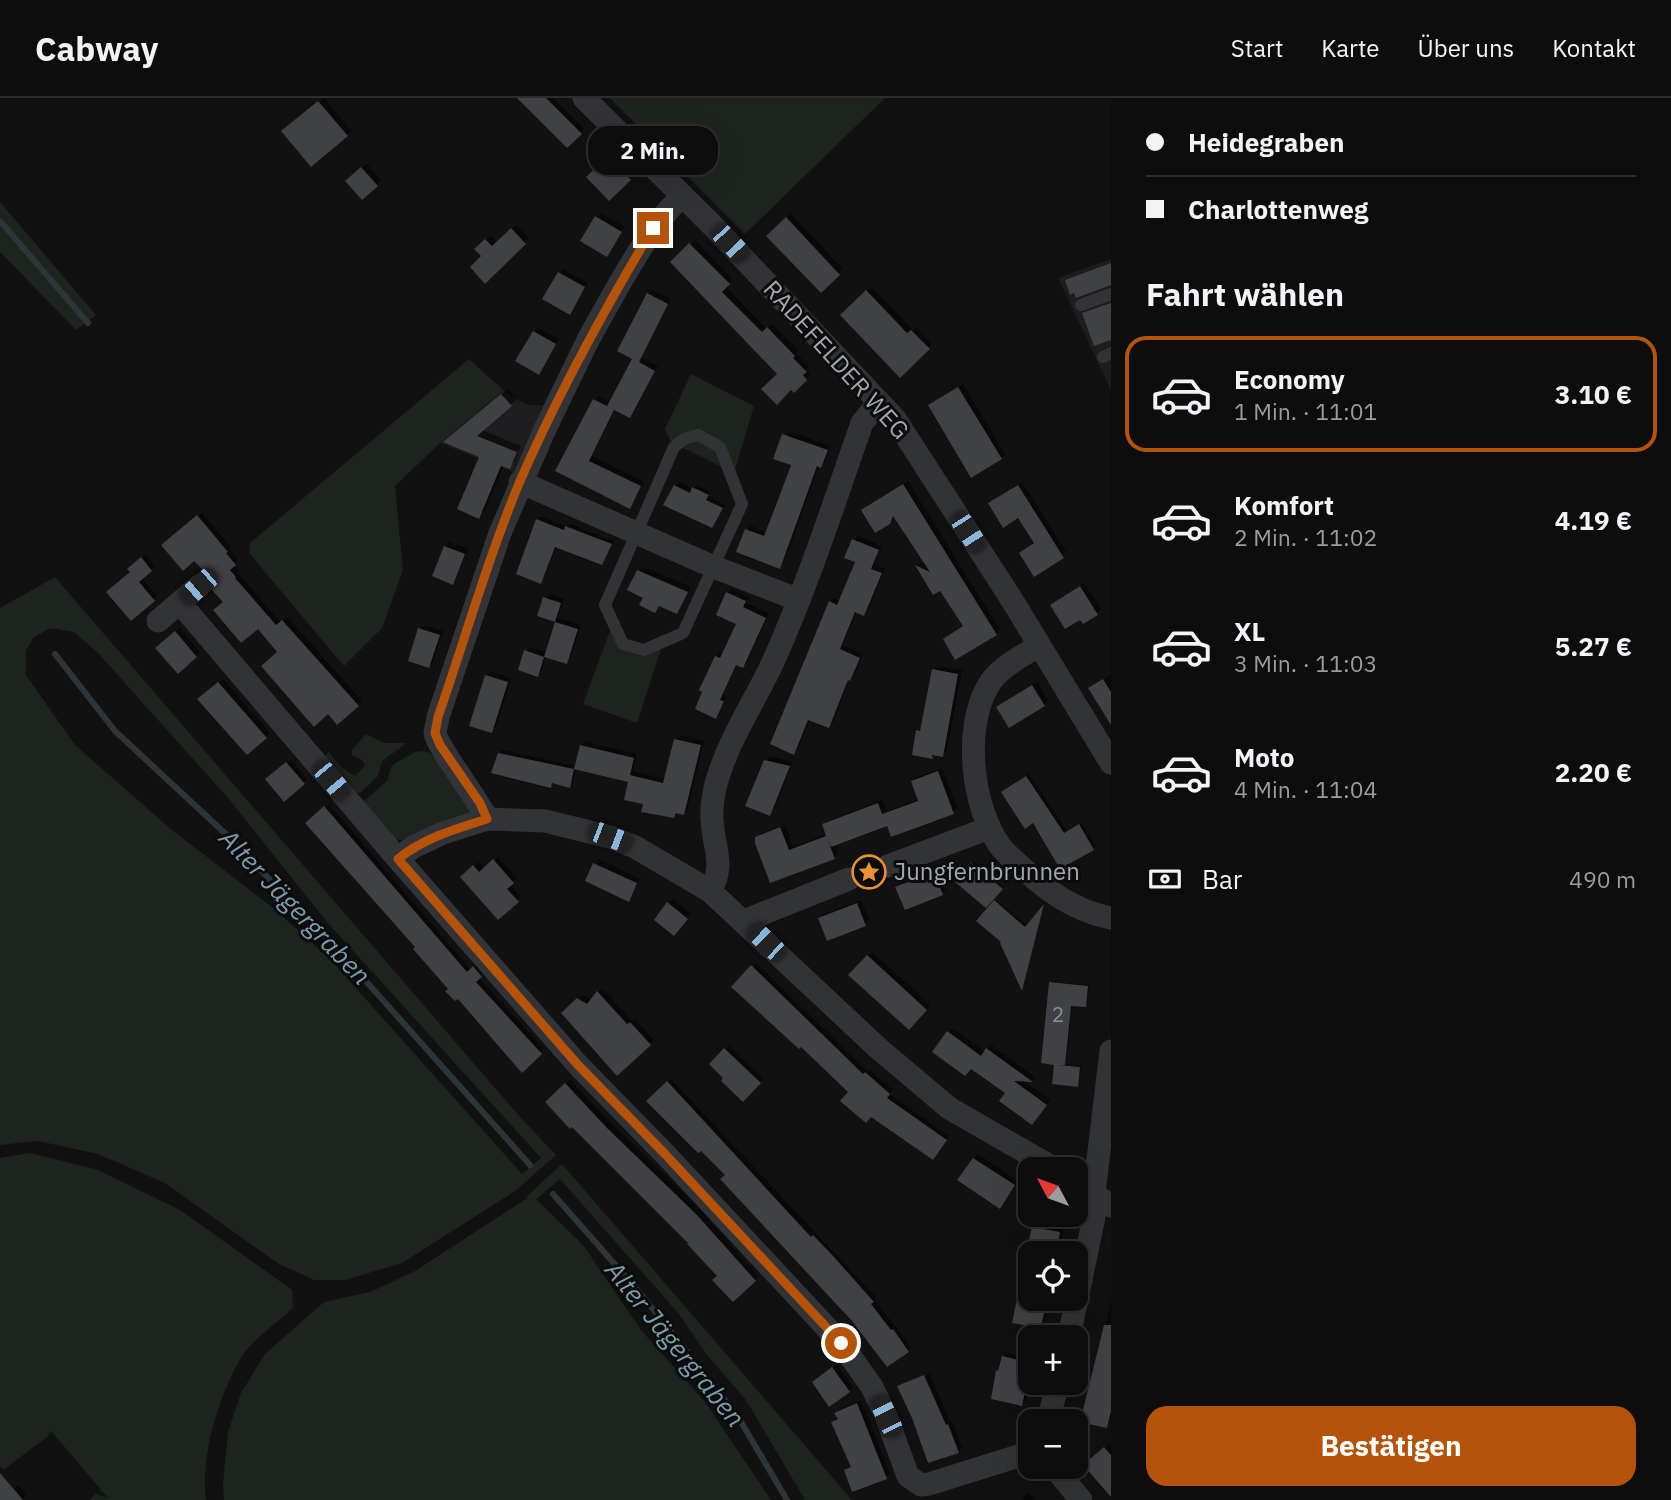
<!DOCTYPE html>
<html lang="de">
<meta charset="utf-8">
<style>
:root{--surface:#0d0d0e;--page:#161617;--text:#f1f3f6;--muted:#9a9c9e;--line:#2d2d2e;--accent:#b45309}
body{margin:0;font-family:"IBM Plex Sans",sans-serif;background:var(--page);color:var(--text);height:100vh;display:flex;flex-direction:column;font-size:26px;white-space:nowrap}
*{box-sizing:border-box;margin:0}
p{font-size:23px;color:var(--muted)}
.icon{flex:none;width:38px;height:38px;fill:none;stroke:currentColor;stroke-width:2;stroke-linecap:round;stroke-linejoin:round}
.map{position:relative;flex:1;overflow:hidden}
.details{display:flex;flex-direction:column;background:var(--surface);width:560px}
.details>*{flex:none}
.top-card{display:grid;align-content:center;height:154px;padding:0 35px;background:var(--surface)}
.needle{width:46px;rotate:311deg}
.tools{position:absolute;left:1018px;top:1059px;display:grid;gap:14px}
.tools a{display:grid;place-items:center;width:70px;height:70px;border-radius:14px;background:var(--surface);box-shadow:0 7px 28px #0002,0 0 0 2px var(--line);font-size:35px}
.end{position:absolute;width:32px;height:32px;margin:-16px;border:9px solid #b45309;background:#fff;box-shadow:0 0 0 4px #fff}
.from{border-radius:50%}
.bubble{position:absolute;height:49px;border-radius:21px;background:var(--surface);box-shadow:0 7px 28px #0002,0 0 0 2px var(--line);font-size:23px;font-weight:800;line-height:49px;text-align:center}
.car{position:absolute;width:21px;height:42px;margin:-21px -10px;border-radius:9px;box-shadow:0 0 5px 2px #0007;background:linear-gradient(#222 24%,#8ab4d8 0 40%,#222 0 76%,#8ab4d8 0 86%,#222 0)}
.top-card b{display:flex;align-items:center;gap:24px;height:66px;font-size:26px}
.top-card b+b{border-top:2px solid var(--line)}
.top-card i{width:18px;height:18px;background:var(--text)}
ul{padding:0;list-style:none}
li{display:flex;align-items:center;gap:21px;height:116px;margin:0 14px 10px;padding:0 21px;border:4px solid transparent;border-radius:21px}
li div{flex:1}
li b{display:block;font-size:26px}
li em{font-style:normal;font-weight:800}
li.current{border-color:var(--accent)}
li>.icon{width:63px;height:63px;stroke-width:1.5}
h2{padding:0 35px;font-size:32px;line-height:84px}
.pay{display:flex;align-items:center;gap:18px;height:77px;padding:0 35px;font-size:26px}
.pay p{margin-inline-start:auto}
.action{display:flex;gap:14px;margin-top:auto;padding:14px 35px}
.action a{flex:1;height:80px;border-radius:21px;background:var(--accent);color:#fff;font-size:28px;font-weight:800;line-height:80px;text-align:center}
header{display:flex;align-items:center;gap:42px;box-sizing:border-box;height:98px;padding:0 35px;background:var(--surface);border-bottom:2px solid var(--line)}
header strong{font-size:33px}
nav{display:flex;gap:38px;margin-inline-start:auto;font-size:24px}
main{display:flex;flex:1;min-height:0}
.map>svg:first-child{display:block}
.built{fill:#1d1d1f}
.green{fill:#1d241d;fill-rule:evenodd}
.shadow{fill:#0007}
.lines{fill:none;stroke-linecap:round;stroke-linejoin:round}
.stream{stroke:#2b353a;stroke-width:6}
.building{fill:#404145}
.lane{stroke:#323337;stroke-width:12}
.street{stroke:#323337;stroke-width:23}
.route{stroke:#b45309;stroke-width:9}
.labels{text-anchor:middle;stroke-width:6;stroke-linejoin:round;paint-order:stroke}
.number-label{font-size:21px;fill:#8a8f97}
.street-label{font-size:24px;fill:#a2a9b2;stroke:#0c0c0d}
.poi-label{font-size:24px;fill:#a2a9b2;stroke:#0c0c0d;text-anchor:start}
.water-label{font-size:26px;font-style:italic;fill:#7a9cad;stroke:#0c0c0d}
</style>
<header>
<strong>Cabway</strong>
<nav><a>Start</a><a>Karte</a><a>Über uns</a><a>Kontakt</a></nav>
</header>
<main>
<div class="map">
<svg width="1111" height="1402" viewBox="0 0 1111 1402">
<rect width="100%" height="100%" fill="#111112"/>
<!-- built -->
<path class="built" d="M1111 161V292L1058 180Z
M503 292 527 307H543L513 374 440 345Z"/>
<!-- green -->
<path class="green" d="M610 0H885L745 136Z
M0 104 96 217 76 232 0 154Z
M469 261 503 292 440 345 395 388 403 472 382 530 344 568 249 455 250 445Z
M691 276 754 308 734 375 671 344 665 331Z
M55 479 520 1019 556 1057 515 1093 402 1165 345 1182H314L279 1166 165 1085 98 1056 38 1043 0 1047V510ZM50 530 74 534 99 556 229 701 327 824 541 1060 522 1076 329 860 272 809 172 732 75 647 26 577V553L33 540Z
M611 530 619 550 643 558 661 551 637 625 583 606Z
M366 636 384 645H407L382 663 378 678 360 695H356L323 660 329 654 342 670 355 678 365 668 362 662 352 657V652Z
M424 653 434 657 473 713 408 742C389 746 375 720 363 707L364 703 387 683 391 669 396 665 415 654Z
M30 1055 98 1072 180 1112 292 1192 293 1210C280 1222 250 1244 242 1258 219 1296 200 1358 206 1402H89L96 1396 109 1401 51 1333 47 1339 3 1372 0 1368V1060Z
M562 1066 852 1402H805L746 1302 707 1257 679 1216 560 1081 536 1101 583 1147 641 1232 705 1304 771 1402H224L223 1386 228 1334 241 1295 265 1256 324 1204 370 1194 415 1173 529 1099H526Z"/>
<!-- shadow -->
<path class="shadow" d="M324 0 351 33 347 37 288 29Z
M518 0H553L584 31 567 48Z
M614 55 634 76 609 101 588 79Z
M367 66 381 82 362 99 351 79Z
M601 115 625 129 611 153 582 143Z
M791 116 843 171 821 192 768 138Z
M516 127 529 140 485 184 483 158 477 151 491 138 498 145Z
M695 142 732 181 725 188 767 231 772 226 798 252 796 255 809 269 806 272 810 276 794 293 673 164Z
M563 171 588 185 574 210 559 175Z
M871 189 913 232 916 229 932 246 900 277 842 217Z
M652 192 671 201 641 259 658 268 634 314 630 318 616 310 592 358 644 384 630 408 558 373 595 302 599 298 611 304 635 260 648 196Z
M538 230 559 241 539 274 534 234Z
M963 286 1005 356 1001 360 930 307Z
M508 291 517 301 482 332 521 348 515 363 509 369 504 367 485 412 478 418 481 358 451 338Z
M788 333 831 348 825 363 819 367 784 465 780 469 747 432 751 428 767 434 793 366 784 337Z
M908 383 1000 532 996 536 945 541 964 528 941 490 934 494 917 468 920 464 927 467 895 418 889 424 863 412Z
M679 384 693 391 697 387 711 394 708 398 725 407 712 428 675 388Z
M1022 384 1066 454 1062 458 1021 455 1036 444 1019 417 994 402Z
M202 415 231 449 229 451 238 462 233 467 239 474 238 475 281 525 287 519 362 603 337 625 258 529 225 504 216 485 194 460 168 444Z
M541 418 567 429 570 426 614 443 602 465 557 447 544 480 540 483 538 422Z
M858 438 882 448 874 466 885 471 868 512 864 516 857 513 843 547 863 556 854 577 849 582 833 624 828 628 810 621 798 650 794 655 830 504 834 500 841 503 857 463 854 442Z
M449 444 468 451 456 480 452 485 445 449Z
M145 457 155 468 142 480 157 498 131 521 132 473 130 471Z
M643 469 691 489 676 514 660 506 655 513 639 473Z
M1084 485 1101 511 1097 515 1057 503Z
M732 491 749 499 746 505 769 515 747 564 743 568 737 566 723 597 727 599 715 618 716 559 720 554 724 556 738 526 728 495Z
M549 496 564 501 558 520 581 527 571 559 566 564 546 557 542 572 538 577 526 553 530 549 547 554 557 523 540 517 545 500Z
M424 527 443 533 433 564 429 568 420 531Z
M180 530 200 554 178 574 157 550Z
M938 568 962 572 947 653 942 657 935 656 932 659 914 655 918 633 923 628 934 572Z
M491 574 511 580 496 629 492 633 486 578Z
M1111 577V624L1092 589Z
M223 581 270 635 266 639 200 601Z
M1037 584 1048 603 1044 607 1003 605Z
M680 637 704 643 688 710 684 715 679 714 674 718 645 705 631 683 576 670 573 684 569 688 554 684 550 688 499 655 503 652 576 668 581 648 585 643 637 656 633 673 666 681 676 642Z
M770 658 793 664 774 712 770 716 765 663Z
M291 662 307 681 284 701 271 678Z
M942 670 957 710 953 714 888 726 834 746 838 755 834 759 771 783 757 740 762 735 785 726 793 749 827 736 824 727 828 723 882 702 887 713 919 701 913 683 917 679Z
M1029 676 1068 734 1082 725 1096 748 1093 751 1034 722 1006 692Z
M329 706 471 872 478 866 485 874 479 880 544 951 522 972 308 725Z
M498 759 517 780 510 786 521 799 498 820 462 779 478 764 484 771Z
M599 761 640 781 628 802 587 782Z
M974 764 1003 789 986 808 957 784Z
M938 771 946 791 942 795 897 789 902 785Z
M673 801 691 816 678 831 669 806Z
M861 802 869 822 865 826 820 820 824 816Z
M996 802 1028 828 1043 810 1023 890 1002 846 1004 844 979 823Z
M872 854 930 907 909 930 851 877Z
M756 865 868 974 870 972 893 992 889 996 949 1038 936 1056 851 994 801 946 733 889Z
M1052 884 1089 887 1087 906H1072L1066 964 1064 966 1081 968 1078 987 1056 965Z
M602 890 632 923 635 921 654 942 617 976 563 915 583 897 592 902Z
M952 930 985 954 991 947 1035 979 1032 983 1022 982 1050 1002 1036 1021 1007 995 948 934Z
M729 948 763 981 743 1001 711 966Z
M671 981 876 1199 874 1201 911 1249 907 1253 867 1237 727 1077 649 1003Z
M570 982 612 1026 700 1111 758 1178 733 1202 719 1178 691 1145 547 1004Z
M978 1056 1018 1083 1004 1104 974 1061Z
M1038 1125 1064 1131 1059 1155H1031V1200H1049L1044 1224 1040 1229 1014 1223 1033 1130Z
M1111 1204V1321L1106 1328 1095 1276Z
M1008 1255 1031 1260V1281L1026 1302 1021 1306 1003 1259Z
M837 1267 853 1289 830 1306 818 1280Z
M930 1276 950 1324 952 1323 962 1349 958 1353 929 1363 899 1289Z
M861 1302 890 1375 886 1379 846 1372 852 1367 833 1324 839 1319 836 1315 840 1311Z
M1109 1346 1111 1348V1397L1089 1363Z
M18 1387 26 1397 21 1402H0Z
M1029 1395 1036 1402H1021Z"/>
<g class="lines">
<!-- stream -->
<path class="stream" d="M0 123 88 225
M55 556 115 633 228 738 348 863 530 1067
M553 1096 641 1196 737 1317 787 1402"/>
</g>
<!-- building -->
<path class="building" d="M517 0H546L582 36 567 50Z
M318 3 348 38 311 69 281 33Z
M608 58 631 82 609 103 586 79Z
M361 69 378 88 362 102 345 83Z
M595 118 622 134 607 159 580 143Z
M786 119 840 177 821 195 766 138Z
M511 130 526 146 485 186 470 169 481 158 474 151 485 141 492 148Z
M689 145 730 186 722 194 762 234 767 229 795 258 793 260 807 274 803 277 807 282 794 295 791 292 777 307 761 291 777 276 670 164Z
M1111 165V187L1076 200 1074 195 1070 197 1065 182Z
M558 174 585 189 570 217 542 201Z
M866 192 907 235 911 232 930 251 900 280 840 217Z
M647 195 668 206 639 264 655 273 630 320 614 312 589 363 641 388 630 411 555 373 593 301 607 308 632 261 617 253Z
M1111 205V242L1094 248 1082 215Z
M533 233 556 246 539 277 515 263Z
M958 289 1002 361 971 380 928 307Z
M501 296 512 308 477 338 517 354 510 371 501 368 479 421 457 411 479 359 443 344Z
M782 336 828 352 821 370 817 368 780 471 736 454 745 431 764 438 778 402 791 367 773 361Z
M903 386 997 537 955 562 943 541 963 528 940 493 933 497 915 467 930 474 893 418 890 426 875 435 861 412Z
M674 387 690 395 692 389 709 397 706 402 723 410 712 430 663 407Z
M1018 387 1064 460 1034 479 1019 455 1034 445 1018 420 1003 430 988 405Z
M197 417 228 454 226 455 236 467 230 472 236 479 235 480 276 527 282 522 359 608 337 627 328 616 314 629 261 568 277 554 258 531 241 545 213 512 223 504 212 492 214 486 210 479 194 463 183 473 161 447Z
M536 421 564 432 565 428 612 446 602 467 555 449 541 486 516 476Z
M852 441 879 452 871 471 882 475 864 518 855 514 840 551 860 560 850 583 848 582 829 630 808 622 794 657 770 646 829 503 837 507 855 464 844 460Z
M444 448 465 456 453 487 432 478Z
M141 459 152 473 139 484 155 503 131 523 106 494 130 474 127 471Z
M637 472 688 494 677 516 659 508 655 515 639 507 643 500 627 492Z
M1080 488 1098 517 1083 526 1080 522 1065 531 1050 507Z
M726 494 746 503 743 509 766 520 743 570 736 567 720 602 724 603 716 621 695 611 702 594 699 592 715 558 720 560 736 526 716 517Z
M543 499 561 505 555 524 537 518Z
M555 524 578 531 567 566 544 559Z
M418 530 440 537 429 570 408 563Z
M175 533 197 559 178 576 155 550Z
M524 552 544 559 538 579 518 572Z
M932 571 958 576 943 659 932 657 933 661 912 657 916 632 920 633Z
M485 577 508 584 492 635 469 628Z
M1103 581 1111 594V627L1088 590Z
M218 584 267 640 247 657 197 601Z
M1032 587 1045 608 1009 630 996 609Z
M674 641 701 647 684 717 676 715 674 720 641 714 643 706 624 702 628 684 574 671 580 647 634 660 630 677 663 685Z
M498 655 574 671 570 690 552 685 551 690 491 675Z
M764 662 790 668 770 718 745 708Z
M286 664 305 686 284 704 265 681Z
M938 673 954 716 891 739 887 728 831 749 827 740 835 761 770 785 755 745V739L780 729 789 752 826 738 822 726 878 705 882 716 918 703 911 683Z
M1026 678 1064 735 1079 726 1094 752 1060 771 1033 725 1025 731 1001 694Z
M324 708 467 874 473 868 482 879 476 884 542 956 522 975 458 901 455 903 445 893 448 891 413 851 415 849 305 725Z
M493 761 514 785 507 791 519 804 498 822 460 779 473 767 479 774Z
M593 765 637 785 629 804 585 783Z
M971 765 1003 791 986 810 955 784Z
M934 774 943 797 905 812 895 789Z
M994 802 1025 829 1044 806 1022 893 1000 845 1001 844 976 823Z
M667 804 688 821 674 838 654 822Z
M857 805 866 828 827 843 818 820Z
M867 857 927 912 909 932 848 877Z
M751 867 863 976 865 974 890 996 887 1000 947 1042 933 1062 871 1019 866 1025 840 1003 848 994 801 949 799 951 731 889Z
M1049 884 1088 888 1086 909 1071 908 1065 967H1059L1080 969 1078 989 1052 986 1054 967 1041 965Z
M597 893 627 926 630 924 651 947 617 978 561 915 577 900 587 906Z
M947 933 981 958 986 950 1033 984 1014 983 1047 1007 1032 1027 999 1003 1005 995 971 971 965 978 932 954Z
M724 950 761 985 743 1004 721 983 723 980 709 966Z
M667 983 811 1139 813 1137 834 1159 874 1204 871 1206 891 1232 893 1231 909 1254 887 1269 852 1223 720 1081 725 1077 701 1053 698 1055 646 1003Z
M565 985 608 1031 696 1116 756 1183 733 1204 712 1182 717 1178 687 1146 688 1145 572 1029 570 1031 545 1004Z
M973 1060 1015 1087 1000 1111 957 1082Z
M1032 1129 1060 1134 1056 1155H1026Z
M1024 1168 1031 1169V1200H1047L1041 1230 1012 1225Z
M1104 1227H1111V1313L1107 1330 1080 1324Z
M1002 1258 1031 1265 1022 1308 991 1301 996 1272 998 1273Z
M832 1269 850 1294 829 1309 812 1284Z
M924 1277 946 1327 948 1326 959 1355 928 1365 912 1320 897 1288Z
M857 1305 887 1381 852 1394 844 1372 851 1369 831 1324 838 1321 834 1315Z
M1104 1349 1111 1357V1399L1083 1367Z
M0 1375 23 1402H0Z"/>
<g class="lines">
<!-- lane -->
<path class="lane" d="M1081 207 1111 196
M1103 259 1111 255
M698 337 720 349 742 406 683 535 644 552 623 546 605 507 674 349 684 341Z"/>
<!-- street -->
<path class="street" d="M584 0 711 126 895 321 1012 502 1111 665
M520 384 714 469 799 502
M180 505 398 761 578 967 665 1056 841 1245 872 1289 886 1318 908 1378 921 1387 929 1386 1031 1354
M158 523 199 488
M1038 548C1021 559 998 570 988 588 963 631 972 709 1000 748 1005 755 1013 761 1019 767 1046 792 1074 813 1111 820
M487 721C478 701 437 649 435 635 435 631 438 623 438 619L500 435 544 333 589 240 621 183 653 130 682 97
M398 761 413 749 443 735 487 721 545 723 610 739 635 749 710 793 878 950 949 1010 1055 1071
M888 768 989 730
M710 793C726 767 713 749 712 721 711 711 713 700 715 690 726 645 754 605 773 564 808 486 834 405 862 325L879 304
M744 823 849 781
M1076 1084 1111 1108
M1069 1239 1094 1119V1095L1111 953
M1048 1323 1058 1284
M1053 1368 1081 1402"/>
</g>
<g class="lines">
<!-- route -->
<path class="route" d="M653 130C604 212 558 296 520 383 488 460 465 541 438 619L435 635 440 647 480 705 487 721C455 731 424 740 398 761L578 967 665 1056 841 1245"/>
</g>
<!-- icons -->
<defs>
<symbol id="sight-ring" viewBox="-11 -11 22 22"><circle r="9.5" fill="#0c0c0d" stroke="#ea9231" stroke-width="1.5"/><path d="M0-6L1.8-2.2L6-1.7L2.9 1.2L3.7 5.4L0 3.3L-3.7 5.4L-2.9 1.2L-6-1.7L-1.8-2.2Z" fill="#ea9231"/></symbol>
</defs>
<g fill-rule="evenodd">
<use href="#sight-ring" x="850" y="755" width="38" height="38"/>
</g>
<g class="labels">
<!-- number labels -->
<g class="number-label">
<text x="1058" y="924">2</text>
</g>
<!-- street labels -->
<g class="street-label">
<text transform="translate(836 262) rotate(48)" y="8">RADEFELDER WEG</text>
</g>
<!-- poi labels -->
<g class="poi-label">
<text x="894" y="782">Jungfernbrunnen</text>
</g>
<!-- water labels -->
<g class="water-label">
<text transform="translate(295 809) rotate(46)" y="9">Alter Jägergraben</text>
<text transform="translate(675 1246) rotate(51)" y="9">Alter Jägergraben</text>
</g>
</g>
</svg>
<div class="tools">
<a><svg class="needle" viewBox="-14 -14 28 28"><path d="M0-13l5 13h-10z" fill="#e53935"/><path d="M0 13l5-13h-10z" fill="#9a9c9e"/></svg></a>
<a><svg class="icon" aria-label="locate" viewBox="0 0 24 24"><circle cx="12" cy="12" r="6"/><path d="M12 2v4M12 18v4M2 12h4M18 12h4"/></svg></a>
<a>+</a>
<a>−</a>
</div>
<i class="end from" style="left:841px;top:1245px"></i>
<i class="end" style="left:653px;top:130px"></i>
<div class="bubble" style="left:588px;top:28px;width:130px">2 Min.</div>
<i class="car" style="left:730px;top:145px;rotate:137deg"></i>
<i class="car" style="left:968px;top:434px;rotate:147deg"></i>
<i class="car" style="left:199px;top:488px;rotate:229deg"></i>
<i class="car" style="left:331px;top:682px;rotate:140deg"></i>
<i class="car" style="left:610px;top:739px;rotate:111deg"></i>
<i class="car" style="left:766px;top:844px;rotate:314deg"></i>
<i class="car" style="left:886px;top:1318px;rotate:334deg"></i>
</div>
<section class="details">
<div class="top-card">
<b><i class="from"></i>Heidegraben</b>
<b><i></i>Charlottenweg</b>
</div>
<h2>Fahrt wählen</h2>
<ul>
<li class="current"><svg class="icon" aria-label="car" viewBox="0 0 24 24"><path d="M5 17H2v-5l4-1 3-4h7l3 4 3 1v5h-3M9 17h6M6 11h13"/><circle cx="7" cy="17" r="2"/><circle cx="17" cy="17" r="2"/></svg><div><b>Economy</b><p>1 Min. · 11:01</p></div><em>3.10 €</em></li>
<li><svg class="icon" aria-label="car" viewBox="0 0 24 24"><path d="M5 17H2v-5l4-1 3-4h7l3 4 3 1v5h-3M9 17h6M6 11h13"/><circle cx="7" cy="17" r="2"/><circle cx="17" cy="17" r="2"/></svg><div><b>Komfort</b><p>2 Min. · 11:02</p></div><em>4.19 €</em></li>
<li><svg class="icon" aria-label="car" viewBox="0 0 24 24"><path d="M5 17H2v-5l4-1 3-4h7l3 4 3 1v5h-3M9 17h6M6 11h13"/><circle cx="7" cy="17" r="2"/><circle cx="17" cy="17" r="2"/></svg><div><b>XL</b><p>3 Min. · 11:03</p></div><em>5.27 €</em></li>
<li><svg class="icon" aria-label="car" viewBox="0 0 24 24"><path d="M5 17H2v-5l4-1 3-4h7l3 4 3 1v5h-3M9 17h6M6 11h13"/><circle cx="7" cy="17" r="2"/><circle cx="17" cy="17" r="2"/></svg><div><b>Moto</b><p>4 Min. · 11:04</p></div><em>2.20 €</em></li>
</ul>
<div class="pay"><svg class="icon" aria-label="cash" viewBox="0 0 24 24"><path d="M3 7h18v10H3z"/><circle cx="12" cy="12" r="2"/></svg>Bar<p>490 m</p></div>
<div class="action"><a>Bestätigen</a></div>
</section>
</main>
